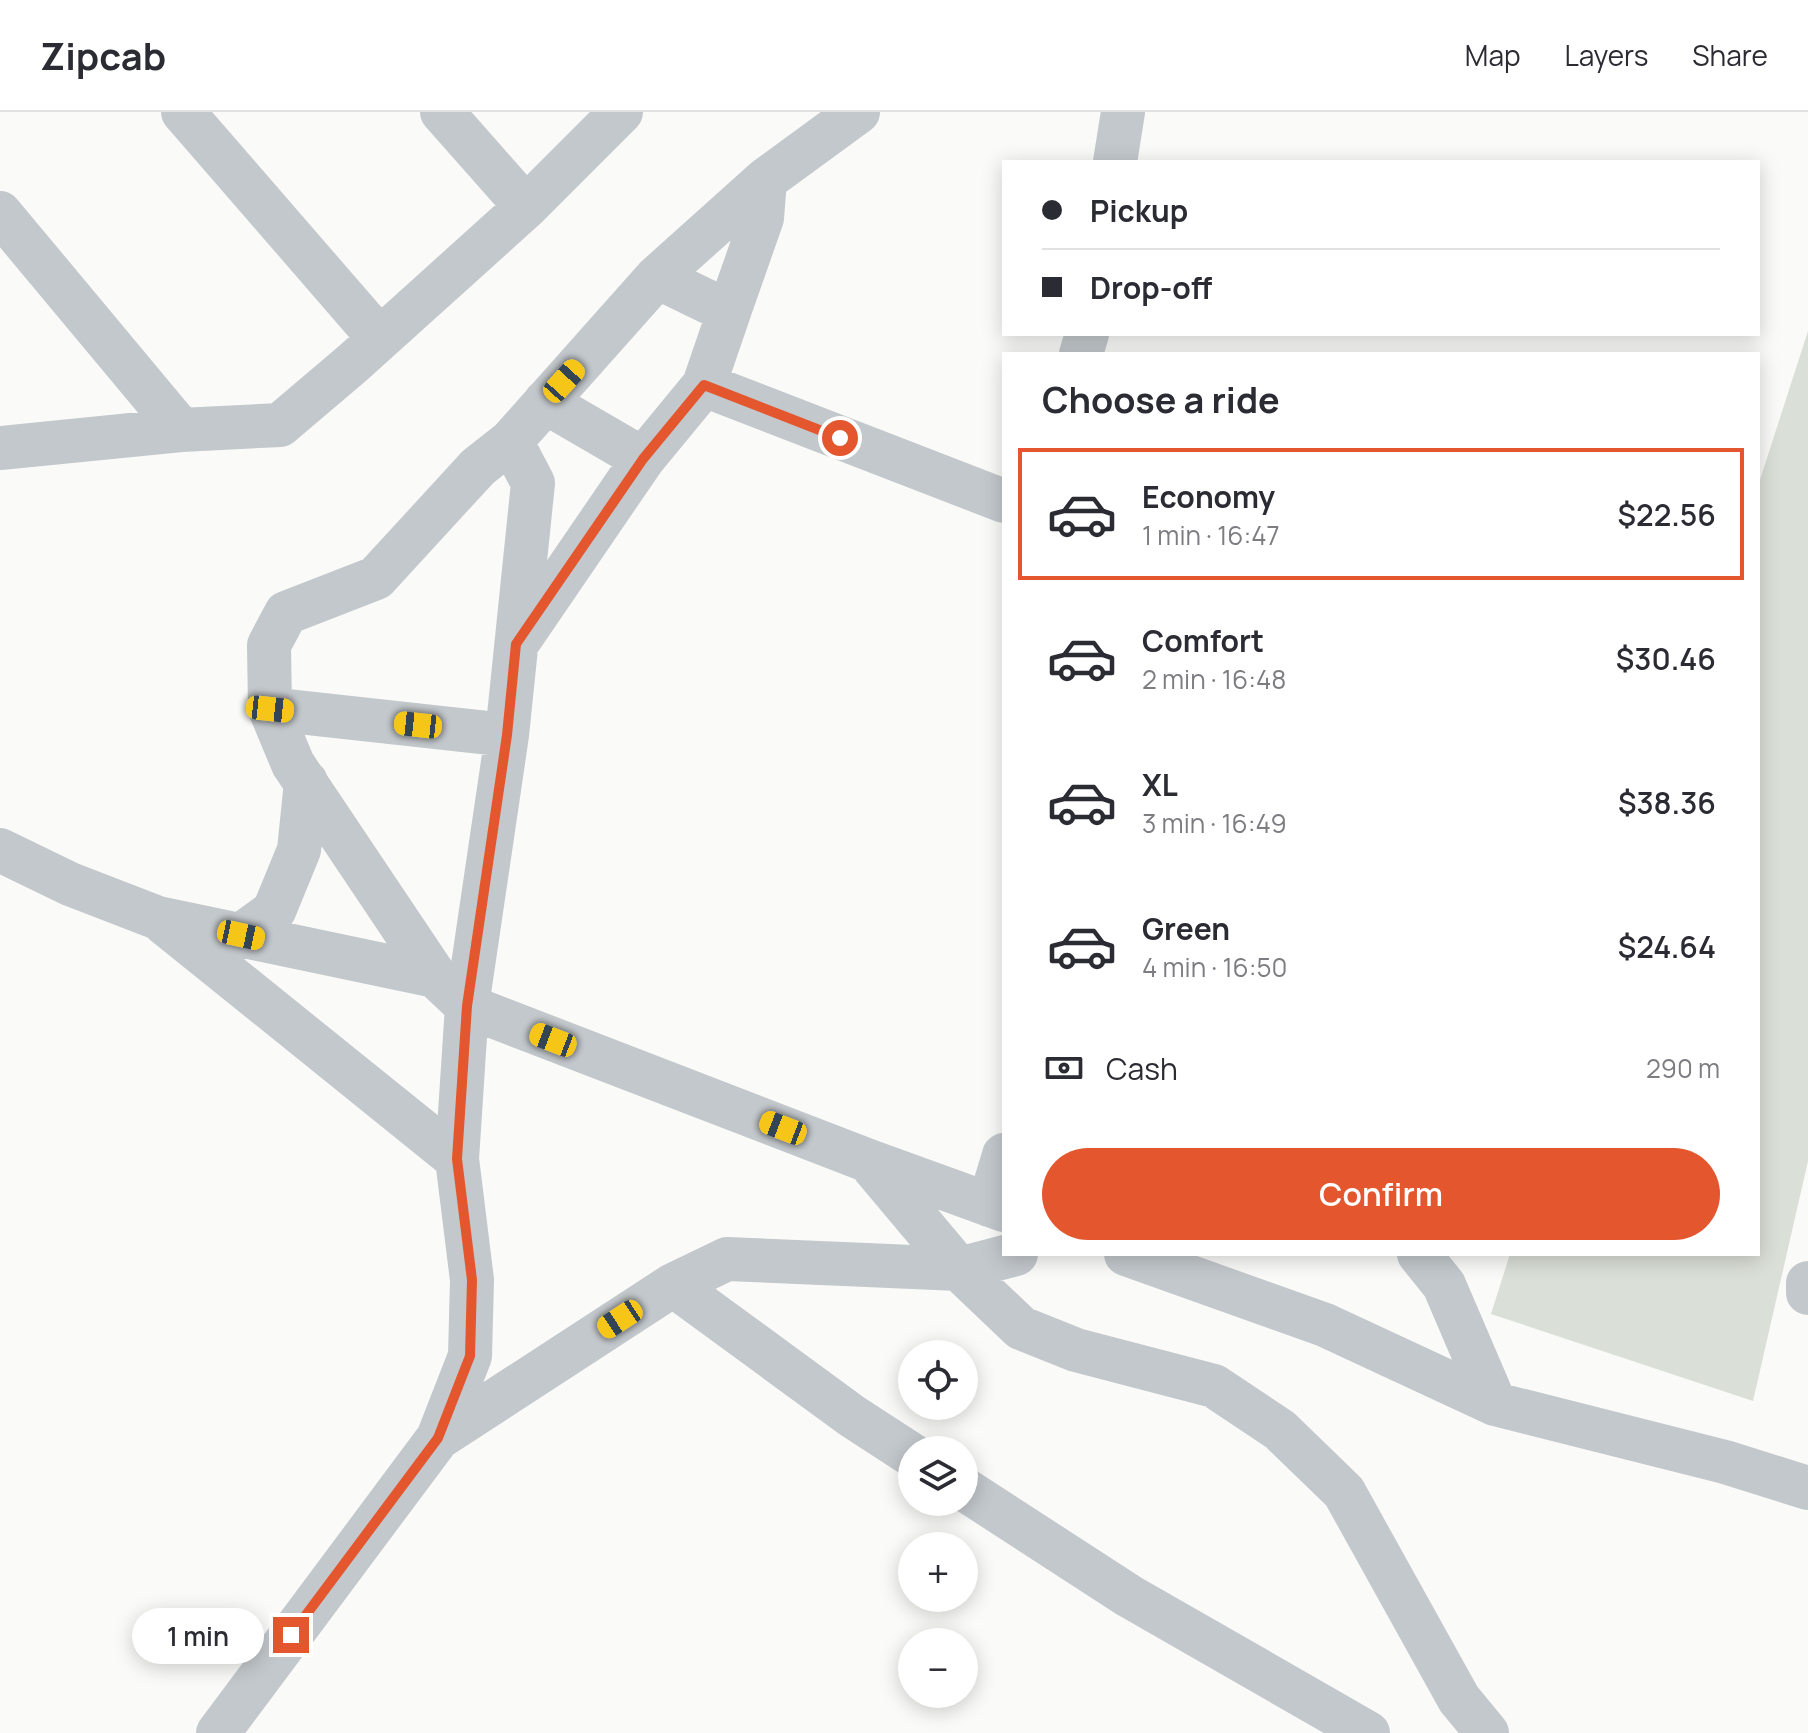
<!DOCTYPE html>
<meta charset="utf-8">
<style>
:root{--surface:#fff;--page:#f7f7f7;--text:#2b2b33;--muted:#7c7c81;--line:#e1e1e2;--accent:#e4572e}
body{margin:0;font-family:Manrope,sans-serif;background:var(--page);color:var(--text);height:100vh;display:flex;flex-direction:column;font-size:30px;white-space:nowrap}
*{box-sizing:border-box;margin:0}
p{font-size:26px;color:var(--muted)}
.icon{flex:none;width:44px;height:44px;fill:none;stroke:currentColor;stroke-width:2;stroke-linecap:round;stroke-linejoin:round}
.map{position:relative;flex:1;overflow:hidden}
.details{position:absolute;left:1002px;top:240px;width:758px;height:904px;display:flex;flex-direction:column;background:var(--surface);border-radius:0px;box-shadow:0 4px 20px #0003}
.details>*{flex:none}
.hud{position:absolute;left:1002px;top:48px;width:758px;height:176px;border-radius:0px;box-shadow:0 4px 20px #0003;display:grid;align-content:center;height:176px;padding:0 40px;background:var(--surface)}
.buttons{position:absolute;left:898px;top:1228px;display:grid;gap:16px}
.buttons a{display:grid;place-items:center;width:80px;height:80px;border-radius:50%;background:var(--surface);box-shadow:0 4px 20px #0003;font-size:40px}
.end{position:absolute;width:36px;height:36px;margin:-18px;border:10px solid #e4572e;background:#fff;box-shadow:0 0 0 4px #fff}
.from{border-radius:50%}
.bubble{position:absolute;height:56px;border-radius:28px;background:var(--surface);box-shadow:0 4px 20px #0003;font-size:26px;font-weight:600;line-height:56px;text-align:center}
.car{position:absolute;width:24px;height:48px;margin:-24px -12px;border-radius:10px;box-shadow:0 0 6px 2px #0007;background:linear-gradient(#f5c518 24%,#345 0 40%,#f5c518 0 76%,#345 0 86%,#f5c518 0)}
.hud b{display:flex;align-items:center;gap:28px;height:76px;font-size:30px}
.hud b+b{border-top:2px solid var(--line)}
.hud i{width:20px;height:20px;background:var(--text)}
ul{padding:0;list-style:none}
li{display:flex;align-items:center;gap:24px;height:132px;margin:0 16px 12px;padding:0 24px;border:4px solid transparent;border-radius:0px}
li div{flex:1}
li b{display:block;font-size:30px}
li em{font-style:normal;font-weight:600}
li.active{border-color:var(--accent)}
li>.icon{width:72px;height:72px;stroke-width:1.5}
h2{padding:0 40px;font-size:36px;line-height:96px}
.pay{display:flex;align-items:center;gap:20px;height:88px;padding:0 40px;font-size:30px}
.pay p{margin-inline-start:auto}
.primary-button{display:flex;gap:16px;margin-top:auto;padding:16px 40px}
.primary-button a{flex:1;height:92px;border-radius:48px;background:var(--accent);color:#fff;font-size:32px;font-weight:600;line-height:92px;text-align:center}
header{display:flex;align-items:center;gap:48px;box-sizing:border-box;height:112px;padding:0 40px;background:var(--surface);border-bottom:2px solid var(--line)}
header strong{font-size:38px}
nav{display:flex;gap:44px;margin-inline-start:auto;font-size:28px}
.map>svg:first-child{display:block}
.green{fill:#dadfd7}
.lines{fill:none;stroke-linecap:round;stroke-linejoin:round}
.minor{stroke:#c3c8cc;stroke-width:44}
.route{stroke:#e4572e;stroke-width:10}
</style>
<header>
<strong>Zipcab</strong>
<nav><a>Map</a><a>Layers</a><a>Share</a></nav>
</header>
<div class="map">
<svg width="1808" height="1621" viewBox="0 0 1808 1621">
<rect width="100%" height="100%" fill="#fafaf8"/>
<!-- green -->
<path class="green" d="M1808 219V1049L1753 1289 1491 1202 1510 1142H1758V374Z"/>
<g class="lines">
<!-- minor -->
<path class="minor" d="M183 0 379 226
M442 0 526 95
M1115 50 1123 0
M0 101 181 318
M729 200 762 106 765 68
M1081 242 1087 222
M704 273 1004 389
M545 290 643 347 704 273 729 200 657 165
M511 329 657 165 765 68 858 0
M0 336 181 318 280 313 353 251 526 95 621 0
M520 527 643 347
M270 597 507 623
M0 738 70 772 158 806 435 864
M163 810 457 1047
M241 823 274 799 299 738 306 670
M870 1051 959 1157 1021 1216 1076 1238 1214 1274 1280 1318 1344 1380 1459 1587 1487 1621
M989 1093 1004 1043
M1126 1142 1325 1213 1495 1292 1725 1350 1808 1376
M1419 1142 1444 1173 1495 1292
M1808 1171V1181
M673 1173 852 1304 912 1343
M438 1326 470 1244 472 1168 457 1047 467 894 507 623 533 371 511 329 478 355 376 466 286 501 269 533 270 597 293 652 435 864 467 894 869 1049 1004 1098
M964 1377 1129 1484 1368 1621
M218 1621 438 1326 673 1173 727 1147 959 1157 1016 1142"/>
</g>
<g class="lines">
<!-- route -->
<path class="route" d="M291 1523 438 1326 470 1244 472 1168 457 1047 467 894 507 623 516 532 643 347 704 273 840 326"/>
</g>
</svg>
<div class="buttons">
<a><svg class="icon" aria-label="locate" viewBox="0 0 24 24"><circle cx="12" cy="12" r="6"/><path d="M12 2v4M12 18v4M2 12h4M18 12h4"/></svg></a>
<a><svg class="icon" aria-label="layers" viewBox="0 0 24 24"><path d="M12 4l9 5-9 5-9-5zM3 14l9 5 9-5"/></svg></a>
<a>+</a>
<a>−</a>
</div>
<i class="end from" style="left:840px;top:326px"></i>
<i class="end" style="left:291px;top:1523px"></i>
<div class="bubble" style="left:132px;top:1496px;width:132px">1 min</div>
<i class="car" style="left:564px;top:269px;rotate:42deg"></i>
<i class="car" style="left:270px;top:597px;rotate:96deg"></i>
<i class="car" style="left:418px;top:613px;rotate:276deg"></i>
<i class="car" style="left:241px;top:823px;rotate:102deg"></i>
<i class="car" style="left:553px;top:928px;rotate:291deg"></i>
<i class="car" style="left:783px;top:1016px;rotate:291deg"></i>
<i class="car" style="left:620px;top:1207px;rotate:237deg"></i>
<div class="hud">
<b><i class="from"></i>Pickup</b>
<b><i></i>Drop-off</b>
</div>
<section class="details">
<h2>Choose a ride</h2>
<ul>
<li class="active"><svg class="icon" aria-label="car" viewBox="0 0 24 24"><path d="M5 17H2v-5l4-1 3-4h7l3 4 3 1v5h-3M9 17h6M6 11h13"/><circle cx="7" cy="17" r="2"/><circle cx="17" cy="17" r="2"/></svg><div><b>Economy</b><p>1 min · 16:47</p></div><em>$22.56</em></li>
<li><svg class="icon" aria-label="car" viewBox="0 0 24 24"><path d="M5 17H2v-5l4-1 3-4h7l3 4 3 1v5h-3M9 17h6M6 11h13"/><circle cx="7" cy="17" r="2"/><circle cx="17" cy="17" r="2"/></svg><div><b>Comfort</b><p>2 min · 16:48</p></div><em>$30.46</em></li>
<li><svg class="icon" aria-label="car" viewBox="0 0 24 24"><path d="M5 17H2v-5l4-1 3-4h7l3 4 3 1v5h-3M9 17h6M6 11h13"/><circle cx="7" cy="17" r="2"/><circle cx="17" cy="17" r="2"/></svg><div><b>XL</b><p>3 min · 16:49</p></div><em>$38.36</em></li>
<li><svg class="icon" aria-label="car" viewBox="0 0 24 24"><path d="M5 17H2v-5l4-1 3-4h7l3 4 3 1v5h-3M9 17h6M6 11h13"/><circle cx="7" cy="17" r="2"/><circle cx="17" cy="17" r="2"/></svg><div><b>Green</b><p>4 min · 16:50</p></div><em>$24.64</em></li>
</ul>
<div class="pay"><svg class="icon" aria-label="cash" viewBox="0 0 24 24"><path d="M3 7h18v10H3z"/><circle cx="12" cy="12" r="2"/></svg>Cash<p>290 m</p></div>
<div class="primary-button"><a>Confirm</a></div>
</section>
</div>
